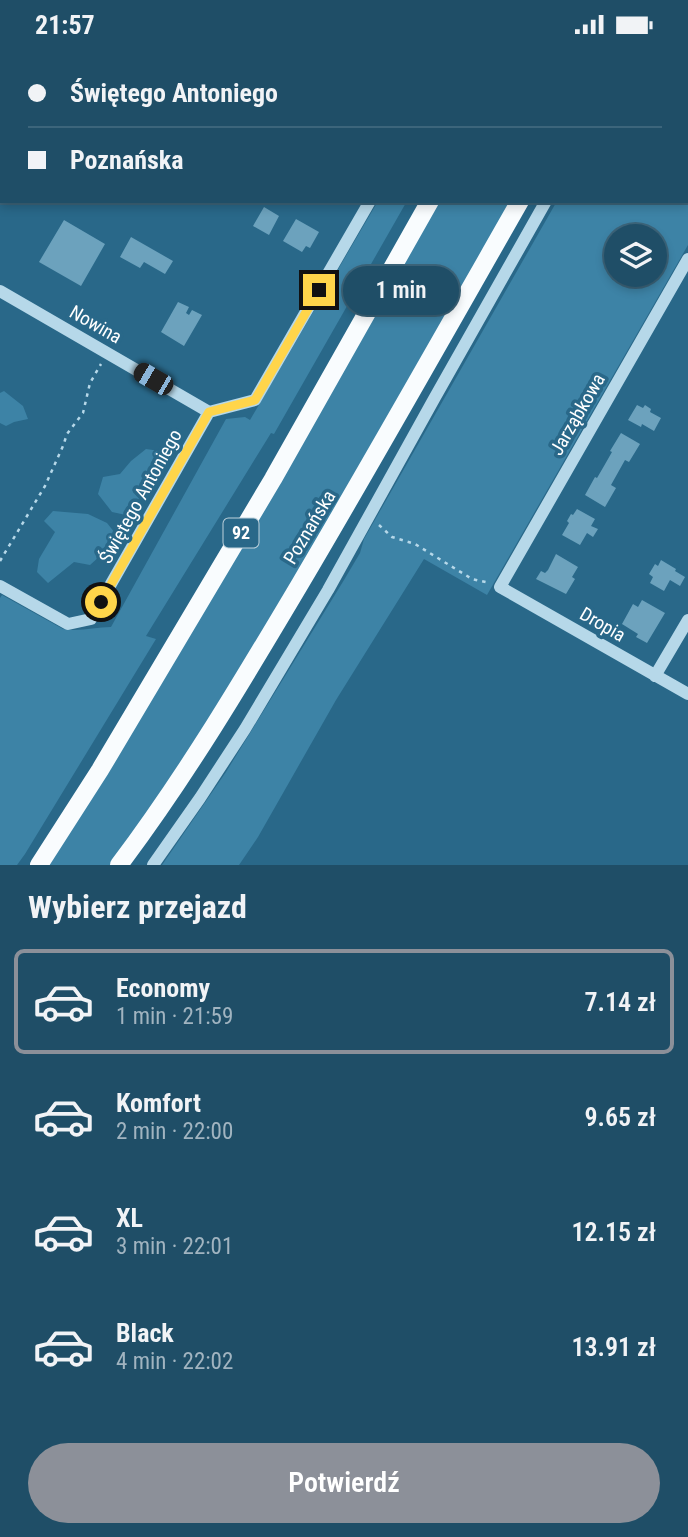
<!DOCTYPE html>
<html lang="pl">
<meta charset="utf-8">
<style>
:root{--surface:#1f4e67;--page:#27556d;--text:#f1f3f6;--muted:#a1b4c0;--line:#3c657b;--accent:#8c9099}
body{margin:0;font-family:"Roboto Condensed",sans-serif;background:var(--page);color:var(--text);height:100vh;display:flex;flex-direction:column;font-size:26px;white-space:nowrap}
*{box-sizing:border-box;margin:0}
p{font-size:23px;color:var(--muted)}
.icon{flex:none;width:38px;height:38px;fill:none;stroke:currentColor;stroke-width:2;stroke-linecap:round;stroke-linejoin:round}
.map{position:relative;height:816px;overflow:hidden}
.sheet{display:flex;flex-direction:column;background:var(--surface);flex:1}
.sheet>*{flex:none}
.hud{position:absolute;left:0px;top:0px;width:690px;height:154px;box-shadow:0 4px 10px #0003,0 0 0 2px var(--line);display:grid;align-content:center;height:154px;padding:0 28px;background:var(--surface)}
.buttons{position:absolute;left:604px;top:175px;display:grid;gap:14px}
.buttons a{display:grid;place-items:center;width:63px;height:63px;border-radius:50%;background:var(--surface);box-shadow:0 4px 10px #0003,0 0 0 2px var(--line);font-size:35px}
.end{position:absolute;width:32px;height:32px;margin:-16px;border:9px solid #ffd54a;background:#111;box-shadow:0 0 0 4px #111}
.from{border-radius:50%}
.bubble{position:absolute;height:49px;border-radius:24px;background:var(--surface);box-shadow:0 4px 10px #0003,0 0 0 2px var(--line);font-size:23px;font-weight:600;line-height:49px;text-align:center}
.car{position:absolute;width:21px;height:42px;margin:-21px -10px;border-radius:9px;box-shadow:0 0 5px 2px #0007;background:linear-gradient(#222 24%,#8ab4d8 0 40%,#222 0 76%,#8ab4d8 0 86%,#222 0)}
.hud b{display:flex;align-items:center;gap:24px;height:66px;font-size:26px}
.hud b+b{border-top:2px solid var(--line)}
.hud i{width:18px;height:18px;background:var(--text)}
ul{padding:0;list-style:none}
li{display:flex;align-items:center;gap:21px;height:105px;margin:0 14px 10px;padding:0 14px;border:4px solid transparent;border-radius:10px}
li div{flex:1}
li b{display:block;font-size:26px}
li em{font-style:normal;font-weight:600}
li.on{border-color:var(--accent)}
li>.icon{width:63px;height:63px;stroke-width:1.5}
h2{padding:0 28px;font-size:32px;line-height:84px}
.cta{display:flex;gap:14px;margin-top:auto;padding:14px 28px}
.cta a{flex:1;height:80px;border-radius:42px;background:var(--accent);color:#fff;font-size:28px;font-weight:600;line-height:80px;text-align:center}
.status{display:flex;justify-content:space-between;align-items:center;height:49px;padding:0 35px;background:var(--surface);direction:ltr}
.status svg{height:19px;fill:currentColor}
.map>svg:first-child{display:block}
.green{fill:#3d83a6;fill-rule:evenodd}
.building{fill:#6ca2bd}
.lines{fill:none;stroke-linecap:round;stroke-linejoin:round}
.path{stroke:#b6d8e9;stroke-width:2.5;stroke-dasharray:3.5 5;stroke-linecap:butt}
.minor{stroke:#b6d8e9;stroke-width:12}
.major{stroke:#f9fcfe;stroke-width:18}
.route{stroke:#ffd54a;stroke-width:9}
.labels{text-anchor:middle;stroke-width:7;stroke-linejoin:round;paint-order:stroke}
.shield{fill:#296889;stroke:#bfd2dc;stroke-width:2}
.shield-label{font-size:18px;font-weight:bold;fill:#fff}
.street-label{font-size:19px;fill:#fff;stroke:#296889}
</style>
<div class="status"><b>21:57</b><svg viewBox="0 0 49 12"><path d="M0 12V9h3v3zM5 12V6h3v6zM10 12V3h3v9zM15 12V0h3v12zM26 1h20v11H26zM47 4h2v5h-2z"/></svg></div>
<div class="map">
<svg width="688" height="816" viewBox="0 0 688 816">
<rect width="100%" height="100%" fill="#296889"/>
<!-- green -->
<path class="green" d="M645 0H688V196L487 546 424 510 336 651 258 788 239 816H162L226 723 344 531 360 504 364 490 557 152H688V2H644ZM616 187H654V226H616Z
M378 152H407L274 385 271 384 146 587 156 590 25 805 17 816H0V549L2 546 63 580C79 583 95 578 111 578L226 370 245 368 250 371Z
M438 152H511C433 287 357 424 277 557 225 646 172 734 110 816H48Z
M4 342 23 357 28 370 14 373 6 377 0 374V344Z
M146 400 167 403 168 413 126 466 112 463 98 445 103 428 120 425 131 412Z
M53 462 88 465 107 474 115 484 110 498 90 516 74 513 48 534 37 523 39 510 55 483 44 472Z"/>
<!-- building -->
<path class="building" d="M264 158 279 167 269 186 253 177Z
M296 170 319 183 310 199 306 197 302 203 283 192Z
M64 171 105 195 81 237 39 213Z
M131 188 173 212 165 225 144 213 140 219 120 208Z
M178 253 189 258 186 264 189 266 192 261 202 266 184 297 161 283Z
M637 356 643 359 645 356 651 360 650 363 661 369 654 382 642 375 641 378 628 371Z
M621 384 640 395 629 413 625 411 611 436 616 439 605 458 585 446 595 428 597 429 604 417 612 403 610 402Z
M577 460 595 470 591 477 598 480 593 488 587 484 580 496 562 486 569 474 567 472 571 465 573 466Z
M556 505 578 518 572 528 575 530 566 545 536 530 541 522 545 524 548 521Z
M661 511 676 520 675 522 685 528 680 537 670 531 664 542 650 534 653 528 649 525 655 515 658 517Z
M642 551 665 564 647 594 636 588 638 585 622 575 633 555 638 558Z"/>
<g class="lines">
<!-- path -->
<path class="path" d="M379 476 392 488 415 495 472 530 490 534
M0 512 45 437 63 397 67 385 83 364 90 334 101 315"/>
<!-- minor -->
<path class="minor" d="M456 2 457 0
M633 2 634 0
M688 210 500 538 688 645
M0 242 209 363
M209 363 255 351 370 152
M0 537 68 575 91 570 209 363
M655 627 688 571
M153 816 200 749 245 680 328 541 434 350 546 152"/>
<!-- major -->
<path class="major" d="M516 2 517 0
M605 2 606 0
M39 816 100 721 273 430 430 152
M119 816C186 727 243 631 300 535 375 408 447 280 520 152"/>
</g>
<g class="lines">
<!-- route -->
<path class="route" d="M101 553 209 363 255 351 319 241"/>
</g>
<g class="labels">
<!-- shield labels -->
<rect class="shield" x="223.5" y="469.5" width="35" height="29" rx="5"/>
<g class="shield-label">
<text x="241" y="490">92</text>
</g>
<!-- street labels -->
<g class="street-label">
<text transform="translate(96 275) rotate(30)" y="7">Nowina</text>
<text transform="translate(577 365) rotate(-60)" y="7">Jarząbkowa</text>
<text transform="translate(140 447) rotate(-61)" y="7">Świętego Antoniego</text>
<text transform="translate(309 478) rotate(-59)" y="7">Poznańska</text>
<text transform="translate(603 575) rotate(30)" y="7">Dropia</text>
</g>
</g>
</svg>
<div class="buttons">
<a><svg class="icon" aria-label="layers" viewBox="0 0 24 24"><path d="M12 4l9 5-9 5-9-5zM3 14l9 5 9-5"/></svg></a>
</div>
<i class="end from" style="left:101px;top:553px"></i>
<i class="end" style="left:319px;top:241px"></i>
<div class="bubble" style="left:343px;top:217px;width:116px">1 min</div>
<i class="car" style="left:153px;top:330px;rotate:300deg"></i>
<div class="hud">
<b><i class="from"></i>Świętego Antoniego</b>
<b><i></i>Poznańska</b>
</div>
</div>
<section class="sheet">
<h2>Wybierz przejazd</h2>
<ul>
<li class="on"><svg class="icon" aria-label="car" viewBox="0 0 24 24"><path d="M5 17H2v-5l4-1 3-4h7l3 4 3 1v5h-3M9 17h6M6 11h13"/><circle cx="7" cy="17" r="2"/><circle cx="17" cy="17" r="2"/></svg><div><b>Economy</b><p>1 min · 21:59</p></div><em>7.14 zł</em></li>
<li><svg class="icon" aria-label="car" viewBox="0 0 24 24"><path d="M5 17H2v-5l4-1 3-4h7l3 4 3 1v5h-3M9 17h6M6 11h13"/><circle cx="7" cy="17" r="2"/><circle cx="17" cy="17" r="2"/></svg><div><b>Komfort</b><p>2 min · 22:00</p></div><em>9.65 zł</em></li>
<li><svg class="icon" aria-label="car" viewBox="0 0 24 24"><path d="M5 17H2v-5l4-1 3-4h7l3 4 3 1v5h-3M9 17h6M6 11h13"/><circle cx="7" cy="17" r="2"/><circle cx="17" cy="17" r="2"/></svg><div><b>XL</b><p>3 min · 22:01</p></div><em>12.15 zł</em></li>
<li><svg class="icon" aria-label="car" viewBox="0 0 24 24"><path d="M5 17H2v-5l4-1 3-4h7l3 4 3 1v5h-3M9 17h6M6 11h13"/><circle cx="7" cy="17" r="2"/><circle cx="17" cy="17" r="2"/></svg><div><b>Black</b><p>4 min · 22:02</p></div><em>13.91 zł</em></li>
</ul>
<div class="cta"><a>Potwierdź</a></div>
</section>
